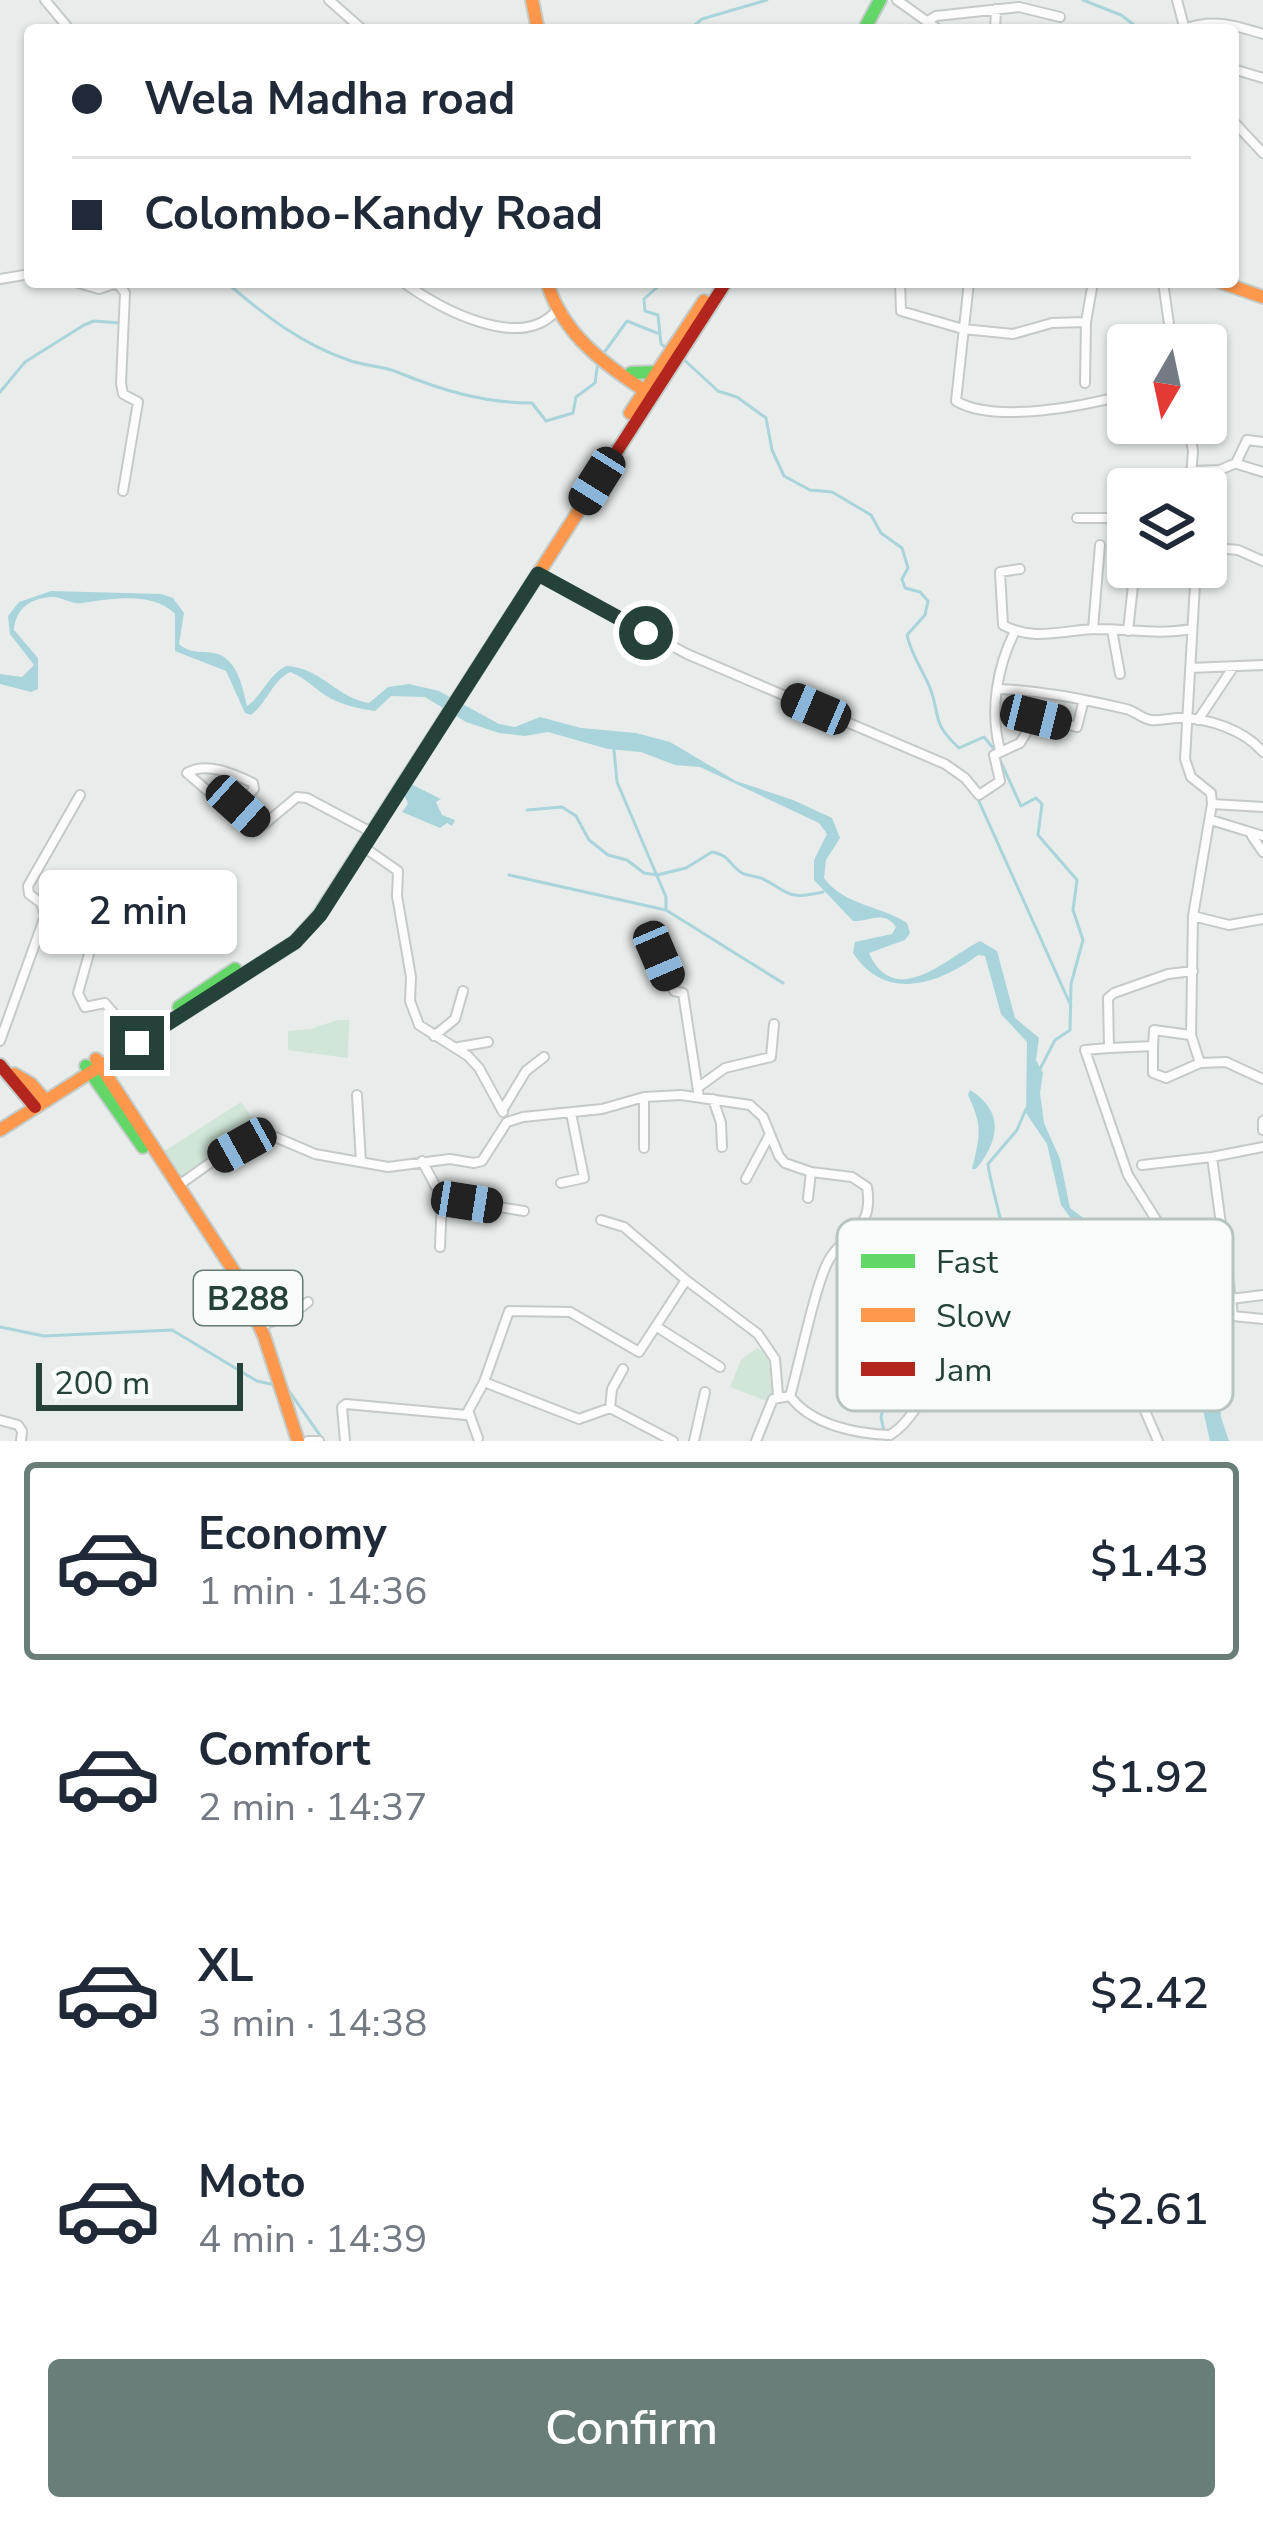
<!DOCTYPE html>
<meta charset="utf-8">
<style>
:root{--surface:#fff;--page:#f2f2f3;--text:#1f2937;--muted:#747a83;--line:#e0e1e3;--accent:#697e78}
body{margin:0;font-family:"Nunito Sans",sans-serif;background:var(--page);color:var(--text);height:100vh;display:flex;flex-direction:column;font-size:45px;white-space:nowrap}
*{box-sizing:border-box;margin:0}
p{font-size:39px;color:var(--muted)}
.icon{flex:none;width:66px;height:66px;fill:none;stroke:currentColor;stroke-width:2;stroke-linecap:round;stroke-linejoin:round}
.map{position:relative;height:1441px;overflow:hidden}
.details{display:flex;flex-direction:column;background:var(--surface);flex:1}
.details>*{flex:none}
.hud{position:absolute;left:24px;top:24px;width:1215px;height:264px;border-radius:12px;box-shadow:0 3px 9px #0004;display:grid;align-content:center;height:264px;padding:0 48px;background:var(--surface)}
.needle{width:78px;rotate:189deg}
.tools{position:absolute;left:1107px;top:324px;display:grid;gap:24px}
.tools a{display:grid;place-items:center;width:120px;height:120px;border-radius:12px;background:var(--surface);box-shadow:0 3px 9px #0004;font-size:60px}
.scale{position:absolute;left:36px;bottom:30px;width:207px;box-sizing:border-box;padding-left:12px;border:6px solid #24423a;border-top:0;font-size:33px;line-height:42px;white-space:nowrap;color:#24423a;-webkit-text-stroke:9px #f7fbf9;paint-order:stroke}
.end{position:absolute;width:54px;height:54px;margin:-27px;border:15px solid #24423a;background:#fff;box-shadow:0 0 0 6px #fff}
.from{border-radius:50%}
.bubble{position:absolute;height:84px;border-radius:12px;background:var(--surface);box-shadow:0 3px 9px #0004;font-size:39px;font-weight:600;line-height:84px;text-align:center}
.car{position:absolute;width:36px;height:72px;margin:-36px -18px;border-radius:15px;box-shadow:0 0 9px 3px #0007;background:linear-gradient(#222 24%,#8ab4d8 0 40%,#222 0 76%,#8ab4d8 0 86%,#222 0)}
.hud b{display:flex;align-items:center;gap:42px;height:114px;font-size:45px}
.hud b+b{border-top:3px solid var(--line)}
.hud i{width:30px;height:30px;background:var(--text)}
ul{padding:21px 0 0;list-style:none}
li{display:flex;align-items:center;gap:36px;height:198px;margin:0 24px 18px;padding:0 24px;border:6px solid transparent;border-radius:12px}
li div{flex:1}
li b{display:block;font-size:45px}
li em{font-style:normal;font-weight:600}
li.active{border-color:var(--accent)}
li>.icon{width:108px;height:108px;stroke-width:1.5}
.button{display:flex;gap:24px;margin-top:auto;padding:24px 48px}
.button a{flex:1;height:138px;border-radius:12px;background:var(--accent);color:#fff;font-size:48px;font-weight:600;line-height:138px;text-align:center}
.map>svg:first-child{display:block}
.green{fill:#d1e6d8}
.water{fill:#a9d4db}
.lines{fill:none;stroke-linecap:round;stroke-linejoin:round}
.stream{stroke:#a9d4db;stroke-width:3}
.street-casing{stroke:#c5cac8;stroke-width:12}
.fast-casing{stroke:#c3ccc9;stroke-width:16}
.slow-casing{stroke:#c3ccc9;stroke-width:16}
.jam-casing{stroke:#c3ccc9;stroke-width:16}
.street{stroke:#fcfcfc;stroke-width:8}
.fast{stroke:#63d668;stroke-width:12}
.slow{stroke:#ff974d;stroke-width:12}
.jam{stroke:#b3261e;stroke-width:12}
.route{stroke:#24423a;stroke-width:15}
.labels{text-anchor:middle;stroke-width:9;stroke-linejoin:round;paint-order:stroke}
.shield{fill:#f7fbf9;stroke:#637a73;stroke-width:3}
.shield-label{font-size:33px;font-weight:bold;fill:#24423a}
.key{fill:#f7fbf9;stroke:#b8c4c0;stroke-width:3}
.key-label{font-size:33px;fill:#24423a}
</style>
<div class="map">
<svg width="1263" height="1441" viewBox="0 0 1263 1441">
<rect width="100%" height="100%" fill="#e8edeb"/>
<!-- green -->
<path class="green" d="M337 1020H349L348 1058 288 1050V1031L311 1029Z
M241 1102 260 1129 181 1179 163 1152Z
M757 1348 775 1359 778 1395 767 1401 730 1387 741 1360Z"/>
<!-- water -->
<path class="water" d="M51 591 161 594 173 598 184 613 179 644C192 655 202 650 218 654 238 661 243 689 247 706 263 695 268 675 286 666 320 667 337 698 369 703L388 687 409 684 439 691 499 724 515 727 540 717 581 728 636 733 670 742 736 781 793 800 832 818 840 838 826 860 824 878C845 906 879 905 907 923L910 933 905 940 869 953C895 1011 948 957 980 941L997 951 1015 1018 1039 1038 1036 1060 1043 1073 1040 1093 1044 1123 1060 1159 1070 1208 1089 1222 1144 1234 1157 1249 1188 1315 1205 1368 1219 1382 1221 1417 1229 1441H1210L1193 1366 1150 1254 1137 1241 1093 1234 1073 1221 1061 1205 1047 1144 1026 1113 1027 1042 1001 1014 985 956 978 955C938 985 885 1002 853 953L855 942 892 934 896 927C884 909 869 922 853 921L814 880V860L827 834 819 823 700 767 675 765 641 752 608 749 548 732 525 736 499 733 466 722 425 697 391 696 375 711C360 709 338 704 325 695 312 686 305 678 290 672 271 682 268 702 251 715L245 713 226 671 175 651V614C152 591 111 599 82 603 72 605 63 597 53 597 30 598 16 608 14 630L38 658V689L31 692 0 684V674L22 677 34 665 10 634 8 616 19 602Z
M411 784 441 799 436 802 442 815 455 820 452 826 447 823 440 828 402 812 408 804 404 794Z
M970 1090C1004 1111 1000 1140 976 1169H972C980 1136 983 1126 968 1095Z"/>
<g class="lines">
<!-- stream -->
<path class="stream" d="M1083 0 1121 15 1141 30
M689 30 702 19 767 0
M226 282C265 316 303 345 351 361 366 366 383 366 397 372 441 390 483 403 532 403L546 421 573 413 576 397 595 383 598 362
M663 282 644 299 645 311 658 315 661 344 668 349
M603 354 627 321 657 333
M681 357 718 391 737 397 766 418 772 450 784 476 810 490 832 492 871 515 881 533 902 548 908 568 902 579 905 588 920 592 928 601 925 615 907 635C911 655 923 670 930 688 941 717 931 722 959 748L984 737 994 749
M0 392 25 362 84 325 94 321 120 323
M566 593 689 659 838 723
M614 750 617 782 666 897V910
M999 758 1021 806 1036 798 1042 804 1038 835 1077 880 1073 910 1083 940 1071 984 1070 1030 1055 1040 1039 1071
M977 797 1071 1006
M527 810 562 807 576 816 589 840 608 855 627 860 644 873 657 875 686 868 712 852C730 855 729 865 742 873 748 876 755 876 761 878 789 891 784 901 823 892
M509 875 666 910 783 983
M0 1327 44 1336 172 1330 257 1381 275 1385
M289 1391 324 1441
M886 1441 881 1417 892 1374 903 1352 908 1323 925 1310C943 1312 954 1307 971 1305 981 1303 989 1307 998 1300 1024 1279 991 1194 988 1164L1017 1130 1026 1109"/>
<defs>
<path id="street" d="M45 0 70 30
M329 0 363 30
M897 0 939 30
M1177 0 1185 30
M928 21 936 16 1019 7 1060 17
M1184 29C1213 18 1234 25 1263 34
M995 30 996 9
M1233 69 1263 78
M1233 121 1263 153
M0 279 30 274
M75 282 99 289 108 286
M284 282H298
M403 282C439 309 521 352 556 311
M900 282 901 311 963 329 1013 334 1052 323 1086 322
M969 282 956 401C995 424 1085 406 1128 394
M1163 282 1172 345
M109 285 118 284 125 293 121 383 123 394 138 402 123 491
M1085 383 1086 322 1093 282
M1188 423 1193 451 1190 489
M1237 464 1263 472
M1193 471 1220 470 1236 463 1247 440 1263 442
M1077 518H1119L1128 524
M1206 547 1238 550 1263 561
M1196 567 1185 759 1191 777 1211 793 1212 804 1193 916 1191 1035 1200 1063 1226 1062 1263 1079
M1020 569 1000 572 1003 625C1034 642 1063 630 1096 629 1128 629 1159 635 1191 629
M540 575 687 654 945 764 965 778 979 795 1000 781 994 755 1020 743 1036 717 1077 727 1083 703
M1093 629 1100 545
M1112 630 1120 674
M1128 631 1135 567
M1190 668 1263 665
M999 689C1044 691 1083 699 1126 709 1135 711 1142 719 1151 720 1160 721 1170 718 1179 718 1209 718 1244 730 1263 752
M1198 720 1232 669
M1000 750C990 712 996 669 1015 631
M187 773 224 805H238L261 827 297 797 307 798 373 833
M187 773C206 761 234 774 253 783L254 789 238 805
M1212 804 1263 807
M1211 820 1263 836
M1252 836 1263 852
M365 848 398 871 397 896 411 977 410 1001 419 1025 468 1056 479 1068 503 1112
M1193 916 1229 925 1263 919
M94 936 78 993 85 1007 105 1003 132 1035
M659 956 674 991 683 993 699 1097
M1193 971 1168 974 1114 993 1108 998 1109 1048 1153 1046V1073L1166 1078 1200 1063
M434 1036 455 1019 463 991
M0 1041 45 916 41 903 29 894 28 886 80 795
M1153 1046 1154 1030 1190 1035
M459 1047 488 1042
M1109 1048 1085 1050 1128 1175 1167 1237 1195 1295 1233 1316 1263 1319
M700 1086 725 1068 771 1057 774 1024
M357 1095 361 1162
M713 1099 721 1123 722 1147
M503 1109 526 1071 544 1057
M1263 1121V1130
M644 1148V1097
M1212 1157 1263 1147
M422 1161 442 1198 440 1247
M1142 1165 1212 1157 1231 1299
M746 1179 770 1134
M561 1183 584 1178 571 1113
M179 1185 210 1163 266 1133 315 1154 388 1167 450 1159 474 1163 482 1161 507 1122 523 1117 602 1109 644 1097 681 1095 750 1105 763 1117 779 1156 785 1163 811 1172 852 1177 867 1187C874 1229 849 1229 830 1258 816 1280 799 1366 790 1396L773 1399 756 1441
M442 1198 524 1211
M808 1198 811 1172
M686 1280 758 1334 775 1359 778 1395
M1233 1316 1231 1299 1263 1295
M261 1326 295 1312 308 1302
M657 1327 720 1367
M1019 1330 1047 1341 1078 1302 1085 1301 1117 1345 1158 1441
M484 1382 509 1311 570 1312 639 1352 686 1280 624 1227 601 1220
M790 1396C811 1425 857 1434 890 1435 915 1420 937 1374 942 1345L952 1342 988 1358 1019 1330 1022 1303 1039 1258
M610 1408 612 1389 623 1369
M469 1413 478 1438
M0 1420 18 1425 22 1431 21 1441
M308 1441H319
M345 1441 342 1407 346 1404 466 1415 484 1382 579 1419 610 1408 673 1441
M694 1441 705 1392"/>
<path id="fast" d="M864 30 880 0
M631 373 657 372
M179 1007 235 969
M86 1066 143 1147"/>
<path id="slow" d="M532 0 538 30
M547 282C563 336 606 365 651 395
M1220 282 1263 297
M630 413 704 301
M96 1059 237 1276 264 1336 298 1441
M14 1074 31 1084 46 1101
M0 1130 295 942 319 915 610 462"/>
<path id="jam" d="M610 462 726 282
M0 1065 35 1107"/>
</defs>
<!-- street casing -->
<use href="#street" class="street-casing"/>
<!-- fast casing -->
<use href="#fast" class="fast-casing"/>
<!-- slow casing -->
<use href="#slow" class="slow-casing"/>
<!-- jam casing -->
<use href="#jam" class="jam-casing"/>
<!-- street -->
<use href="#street" class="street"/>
<!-- fast -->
<use href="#fast" class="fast"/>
<!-- slow -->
<use href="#slow" class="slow"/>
<!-- jam -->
<use href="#jam" class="jam"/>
</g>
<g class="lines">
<!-- route -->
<path class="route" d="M137 1043 295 942 320 915 538 574 646 633"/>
</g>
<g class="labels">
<!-- shield labels -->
<rect class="shield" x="194" y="1271" width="108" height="54" rx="9"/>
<g class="shield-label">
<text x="248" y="1310">B288</text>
</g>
</g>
<!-- legend -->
<rect x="837" y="1219" width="396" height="192" rx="18" class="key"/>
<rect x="861" y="1254" width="54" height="14" fill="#63d668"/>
<rect x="861" y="1308" width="54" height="14" fill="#ff974d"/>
<rect x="861" y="1362" width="54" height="14" fill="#b3261e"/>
<g class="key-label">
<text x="936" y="1273">Fast</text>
<text x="936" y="1327">Slow</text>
<text x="936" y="1381">Jam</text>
</g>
</svg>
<div class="tools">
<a><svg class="needle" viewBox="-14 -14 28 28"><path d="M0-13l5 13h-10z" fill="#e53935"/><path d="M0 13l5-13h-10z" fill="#747a83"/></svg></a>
<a><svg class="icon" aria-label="layers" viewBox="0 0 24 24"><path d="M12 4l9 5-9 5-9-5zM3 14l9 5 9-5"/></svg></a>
</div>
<div class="scale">200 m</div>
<i class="end from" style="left:646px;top:633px"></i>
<i class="end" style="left:137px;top:1043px"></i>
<div class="bubble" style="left:39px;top:870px;width:198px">2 min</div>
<i class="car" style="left:597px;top:481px;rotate:212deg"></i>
<i class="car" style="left:816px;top:709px;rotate:293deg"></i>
<i class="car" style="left:1036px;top:717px;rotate:104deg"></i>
<i class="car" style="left:238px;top:806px;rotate:132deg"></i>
<i class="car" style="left:659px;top:956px;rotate:157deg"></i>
<i class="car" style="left:242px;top:1145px;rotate:241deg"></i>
<i class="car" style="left:467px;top:1202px;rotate:99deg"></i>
<div class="hud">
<b><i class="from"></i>Wela Madha road</b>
<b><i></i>Colombo-Kandy Road</b>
</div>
</div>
<section class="details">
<ul>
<li class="active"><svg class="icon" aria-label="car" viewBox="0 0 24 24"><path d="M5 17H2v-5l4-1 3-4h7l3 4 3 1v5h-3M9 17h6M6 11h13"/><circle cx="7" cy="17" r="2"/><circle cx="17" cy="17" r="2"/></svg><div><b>Economy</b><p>1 min · 14:36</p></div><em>$1.43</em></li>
<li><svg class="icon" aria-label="car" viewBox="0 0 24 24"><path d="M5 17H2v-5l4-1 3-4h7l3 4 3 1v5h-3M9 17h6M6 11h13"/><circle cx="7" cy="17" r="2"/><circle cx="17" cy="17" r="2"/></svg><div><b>Comfort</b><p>2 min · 14:37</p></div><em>$1.92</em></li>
<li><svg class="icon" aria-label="car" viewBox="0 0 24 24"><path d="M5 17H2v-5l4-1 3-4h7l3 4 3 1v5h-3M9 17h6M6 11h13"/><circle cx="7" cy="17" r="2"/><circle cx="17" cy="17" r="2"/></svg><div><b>XL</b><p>3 min · 14:38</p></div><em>$2.42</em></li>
<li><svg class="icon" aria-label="car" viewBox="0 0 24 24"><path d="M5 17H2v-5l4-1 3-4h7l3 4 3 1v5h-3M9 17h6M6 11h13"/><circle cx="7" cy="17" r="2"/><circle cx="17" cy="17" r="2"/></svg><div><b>Moto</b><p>4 min · 14:39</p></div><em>$2.61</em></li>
</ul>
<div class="button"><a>Confirm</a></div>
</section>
